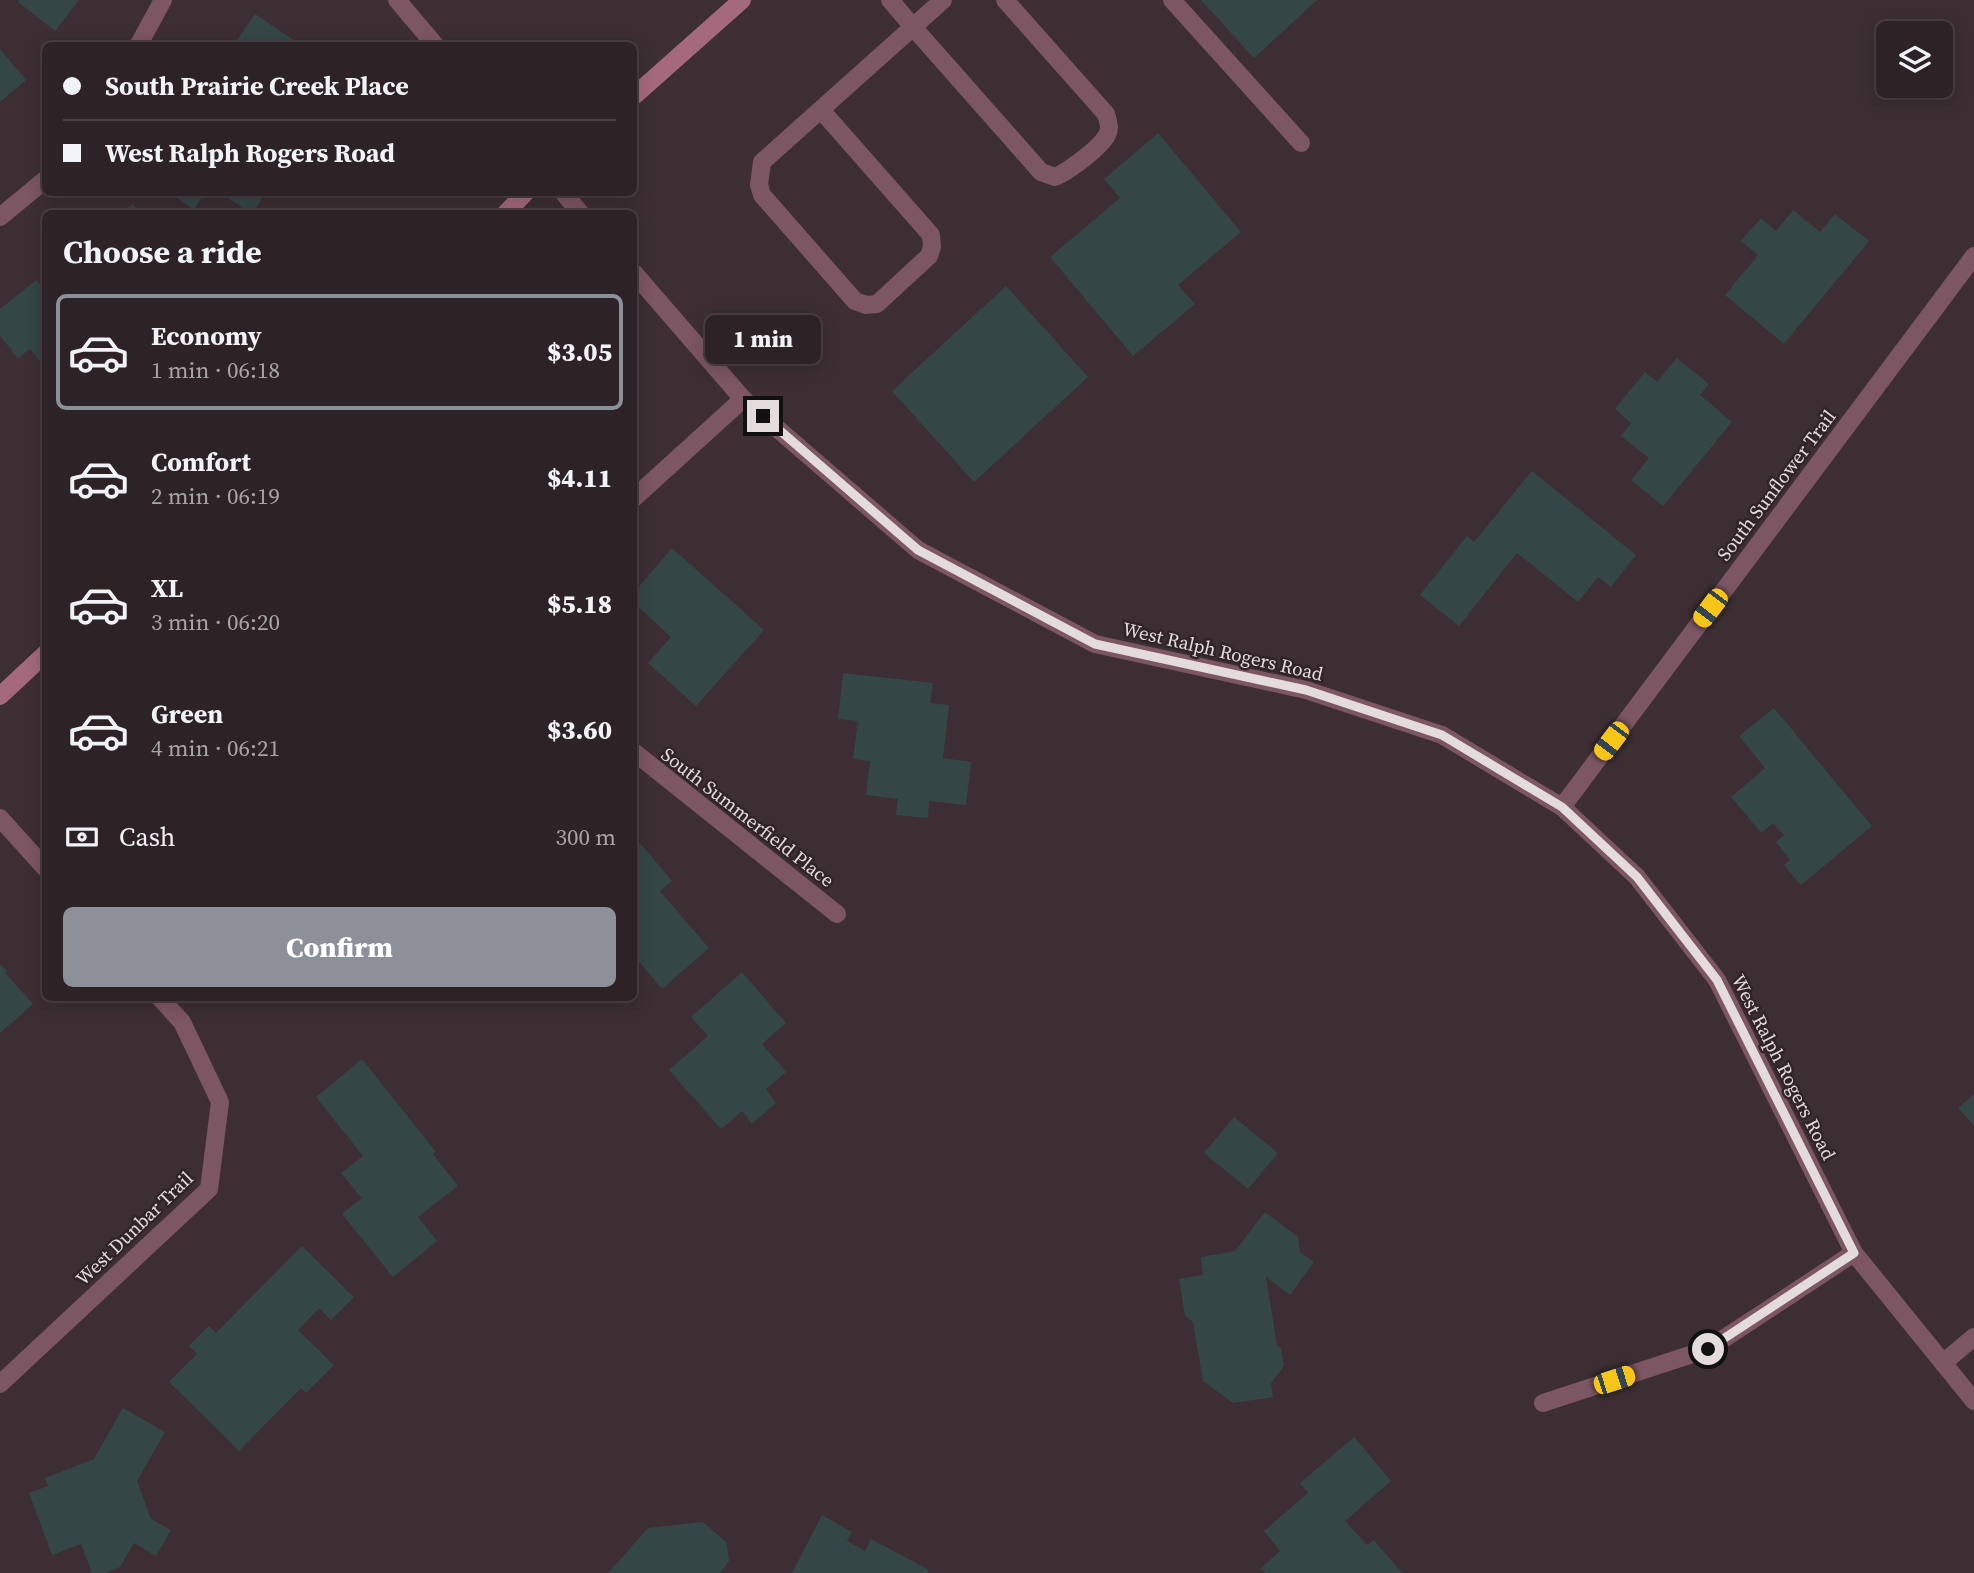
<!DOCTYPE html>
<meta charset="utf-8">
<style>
:root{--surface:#2d2226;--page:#352a2e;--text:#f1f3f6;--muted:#a7a4a7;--line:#483f43;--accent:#8c9099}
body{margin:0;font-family:"Source Serif 4",serif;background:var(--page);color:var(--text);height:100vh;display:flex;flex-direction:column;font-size:26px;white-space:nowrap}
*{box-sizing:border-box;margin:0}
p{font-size:23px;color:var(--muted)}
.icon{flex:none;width:38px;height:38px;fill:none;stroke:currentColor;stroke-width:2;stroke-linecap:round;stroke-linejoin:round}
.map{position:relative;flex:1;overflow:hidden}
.panel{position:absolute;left:42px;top:210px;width:595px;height:791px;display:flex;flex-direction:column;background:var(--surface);border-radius:10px;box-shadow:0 4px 18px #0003,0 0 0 2px var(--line)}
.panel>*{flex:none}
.banner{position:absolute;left:42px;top:42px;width:595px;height:154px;border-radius:10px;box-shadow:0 4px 18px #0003,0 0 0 2px var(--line);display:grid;align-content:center;height:154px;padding:0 21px;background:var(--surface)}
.buttons{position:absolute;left:1876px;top:21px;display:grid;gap:14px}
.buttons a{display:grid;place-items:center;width:77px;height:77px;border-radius:10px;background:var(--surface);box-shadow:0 4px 18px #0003,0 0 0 2px var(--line);font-size:35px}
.end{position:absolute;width:32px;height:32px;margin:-16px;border:9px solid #e4dbdd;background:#111;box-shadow:0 0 0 4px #111}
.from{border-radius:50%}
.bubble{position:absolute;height:49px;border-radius:10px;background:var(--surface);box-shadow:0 4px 18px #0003,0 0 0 2px var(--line);font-size:23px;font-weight:800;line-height:49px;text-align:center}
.car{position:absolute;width:21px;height:42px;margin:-21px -10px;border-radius:9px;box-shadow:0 0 5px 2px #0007;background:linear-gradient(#f5c518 24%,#345 0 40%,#f5c518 0 76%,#345 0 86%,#f5c518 0)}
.banner b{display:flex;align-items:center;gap:24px;height:66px;font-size:26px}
.banner b+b{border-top:2px solid var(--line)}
.banner i{width:18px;height:18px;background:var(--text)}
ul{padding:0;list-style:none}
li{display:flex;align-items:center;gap:21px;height:116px;margin:0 14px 10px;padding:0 7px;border:4px solid transparent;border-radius:10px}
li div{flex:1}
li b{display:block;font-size:26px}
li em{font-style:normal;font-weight:800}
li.selected{border-color:var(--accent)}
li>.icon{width:63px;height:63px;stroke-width:1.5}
h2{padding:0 21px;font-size:32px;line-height:84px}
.pay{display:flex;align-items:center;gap:18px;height:77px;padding:0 21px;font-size:26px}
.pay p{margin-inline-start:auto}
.action{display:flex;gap:14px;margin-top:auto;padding:14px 21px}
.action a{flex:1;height:80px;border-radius:10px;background:var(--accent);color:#fff;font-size:28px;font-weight:800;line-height:80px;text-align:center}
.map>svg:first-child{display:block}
.building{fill:#354647}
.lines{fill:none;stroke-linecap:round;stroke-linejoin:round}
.service{stroke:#7c5662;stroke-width:18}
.minor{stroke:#7c5662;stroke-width:18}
.tertiary{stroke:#7c5662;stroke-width:18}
.secondary{stroke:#a4697c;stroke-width:18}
.route{stroke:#e4dbdd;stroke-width:9}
.labels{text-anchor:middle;stroke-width:5;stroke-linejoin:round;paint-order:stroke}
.street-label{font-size:19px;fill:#e4dbdd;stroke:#312428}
</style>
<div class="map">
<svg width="1974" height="1573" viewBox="0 0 1974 1573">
<rect width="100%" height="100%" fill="#3c2e32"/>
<!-- building -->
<path class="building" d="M19 0H79L55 31 18 2Z
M1201 0H1317L1254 58Z
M255 14 298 43 296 46H233Z
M0 49 26 80 0 102Z
M1158 133 1241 232 1178 285 1195 304 1133 356 1050 257 1120 198 1104 179Z
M169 192H205L194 210Z
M219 192H266L252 214Z
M133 204 140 214H120Z
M1793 210 1820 232 1835 214 1869 241 1784 344 1725 295 1758 255 1741 241 1761 218 1776 231Z
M36 280 46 292V369L30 349 18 358 0 336V309Z
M1006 286 1088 377 974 482 892 391Z
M1677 358 1709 384 1700 395 1732 422 1663 506 1631 480 1649 458 1621 436 1631 423 1615 409 1645 372 1657 382Z
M1532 471 1636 555 1611 587 1598 577 1578 602 1517 553 1459 626 1420 595 1467 536 1474 542Z
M672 548 764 630 696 706 648 663 671 637 634 603V592Z
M843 673 933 683 930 703 949 705 943 758 971 762 966 805 929 801 928 818 896 815 898 799 866 795 870 761 853 759 858 721 838 719Z
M1774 708 1872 826 1801 885 1784 865 1790 860 1776 842 1784 835 1773 823 1761 833 1731 797 1765 768 1739 736Z
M634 836 672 881 660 891 709 948 662 989 634 956Z
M0 964 7 971 5 973 33 1004 0 1033Z
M742 972 786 1023 762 1044 786 1072 766 1089 776 1103 752 1124 742 1111 721 1129 669 1070 708 1036 691 1017Z
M362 1059 436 1152 433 1154 458 1186 418 1217 437 1241 393 1277 342 1214 362 1198 341 1173 363 1156 316 1097Z
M1974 1094V1126L1958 1108Z
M1234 1117 1278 1153 1248 1189 1204 1153Z
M1265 1212 1298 1237 1300 1252 1314 1262 1290 1295 1266 1277 1277 1345 1281 1348 1284 1366 1271 1383 1273 1397 1233 1403 1203 1381 1193 1322 1185 1316 1179 1279 1203 1275 1201 1257 1235 1251Z
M302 1246 354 1297 331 1320 319 1308 298 1330 334 1365 306 1393 301 1388 239 1451 169 1382 197 1354 189 1346 209 1326 216 1333Z
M123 1408 165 1432 137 1481 151 1519 171 1530 156 1556 134 1543 120 1567 106 1573H92L81 1544 52 1555 29 1493 48 1486 45 1478 94 1459Z
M1354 1437 1391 1481 1345 1521 1367 1545 1374 1540 1402 1573H1265L1261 1568 1280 1551 1264 1531 1308 1493 1300 1483Z
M822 1515 852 1532 847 1541 865 1551 871 1539 929 1570 927 1573H792Z
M703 1522 727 1543 729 1561 720 1573H608L648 1528Z"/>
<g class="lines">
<!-- service -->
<path class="service" d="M890 0 913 27 943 0
M1172 0 1301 143
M821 110 931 235 932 247 929 256 877 304 866 305 855 301 762 195 759 185 762 162 913 27 1041 172 1055 177C1069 171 1100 148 1107 135 1111 127 1108 122 1106 114L1005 0"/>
<!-- minor -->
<path class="minor" d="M138 46 163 0
M0 217 46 179
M634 498 743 399
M634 752 837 914
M1562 807 1974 256
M0 818 46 869
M1943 1363 1974 1337
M0 1384 209 1189 220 1102 182 1022 160 998
M1543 1403 1708 1349 1854 1253"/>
<!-- tertiary -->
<path class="tertiary" d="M397 0 436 46
M563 192 581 214
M634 273 743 399 918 550 1095 644 1306 690 1442 735 1562 807 1637 877 1717 980 1854 1253 1974 1401"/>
<!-- secondary -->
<path class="secondary" d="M634 96 742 0
M505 214 526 192
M0 696 46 653"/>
</g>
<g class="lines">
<!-- route -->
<path class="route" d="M763 416 918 550 1095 644 1306 690 1442 735 1562 807 1637 877 1717 980 1854 1253 1708 1349"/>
</g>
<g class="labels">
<!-- street labels -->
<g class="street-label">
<text transform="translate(1776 485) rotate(-53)" y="7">South Sunflower Trail</text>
<text transform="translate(1223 651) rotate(13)" y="7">West Ralph Rogers Road</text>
<text transform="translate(748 817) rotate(38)" y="7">South Summerfield Place</text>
<text transform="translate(1784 1067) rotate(63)" y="7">West Ralph Rogers Road</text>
<text transform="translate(134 1228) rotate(-44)" y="7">West Dunbar Trail</text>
</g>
</g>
</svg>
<div class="buttons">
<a><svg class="icon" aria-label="layers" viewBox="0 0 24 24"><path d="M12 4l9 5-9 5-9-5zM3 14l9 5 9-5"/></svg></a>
</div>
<i class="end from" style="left:1708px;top:1349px"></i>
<i class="end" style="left:763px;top:416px"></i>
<div class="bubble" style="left:705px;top:315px;width:116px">1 min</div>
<i class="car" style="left:1710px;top:608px;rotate:217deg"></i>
<i class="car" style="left:1611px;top:741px;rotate:217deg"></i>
<i class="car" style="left:1614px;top:1380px;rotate:72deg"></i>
<div class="banner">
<b><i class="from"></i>South Prairie Creek Place</b>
<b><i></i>West Ralph Rogers Road</b>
</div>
<section class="panel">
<h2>Choose a ride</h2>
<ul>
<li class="selected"><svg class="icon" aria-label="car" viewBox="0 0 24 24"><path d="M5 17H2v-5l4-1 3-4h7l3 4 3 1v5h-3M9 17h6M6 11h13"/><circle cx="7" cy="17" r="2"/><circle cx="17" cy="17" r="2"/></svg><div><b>Economy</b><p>1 min · 06:18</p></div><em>$3.05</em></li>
<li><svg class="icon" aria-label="car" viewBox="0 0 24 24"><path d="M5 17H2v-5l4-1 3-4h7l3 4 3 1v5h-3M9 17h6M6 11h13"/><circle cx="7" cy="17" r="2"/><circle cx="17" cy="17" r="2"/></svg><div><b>Comfort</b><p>2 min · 06:19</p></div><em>$4.11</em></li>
<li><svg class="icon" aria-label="car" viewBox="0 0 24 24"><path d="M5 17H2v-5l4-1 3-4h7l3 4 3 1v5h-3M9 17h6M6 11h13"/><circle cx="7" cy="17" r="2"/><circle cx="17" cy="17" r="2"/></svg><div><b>XL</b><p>3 min · 06:20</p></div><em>$5.18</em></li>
<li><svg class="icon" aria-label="car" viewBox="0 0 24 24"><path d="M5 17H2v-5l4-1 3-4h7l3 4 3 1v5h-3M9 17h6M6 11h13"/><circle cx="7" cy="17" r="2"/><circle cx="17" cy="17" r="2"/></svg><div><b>Green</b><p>4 min · 06:21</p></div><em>$3.60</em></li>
</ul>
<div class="pay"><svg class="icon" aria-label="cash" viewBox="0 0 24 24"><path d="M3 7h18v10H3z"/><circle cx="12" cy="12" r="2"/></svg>Cash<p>300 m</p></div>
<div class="action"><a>Confirm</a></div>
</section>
</div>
